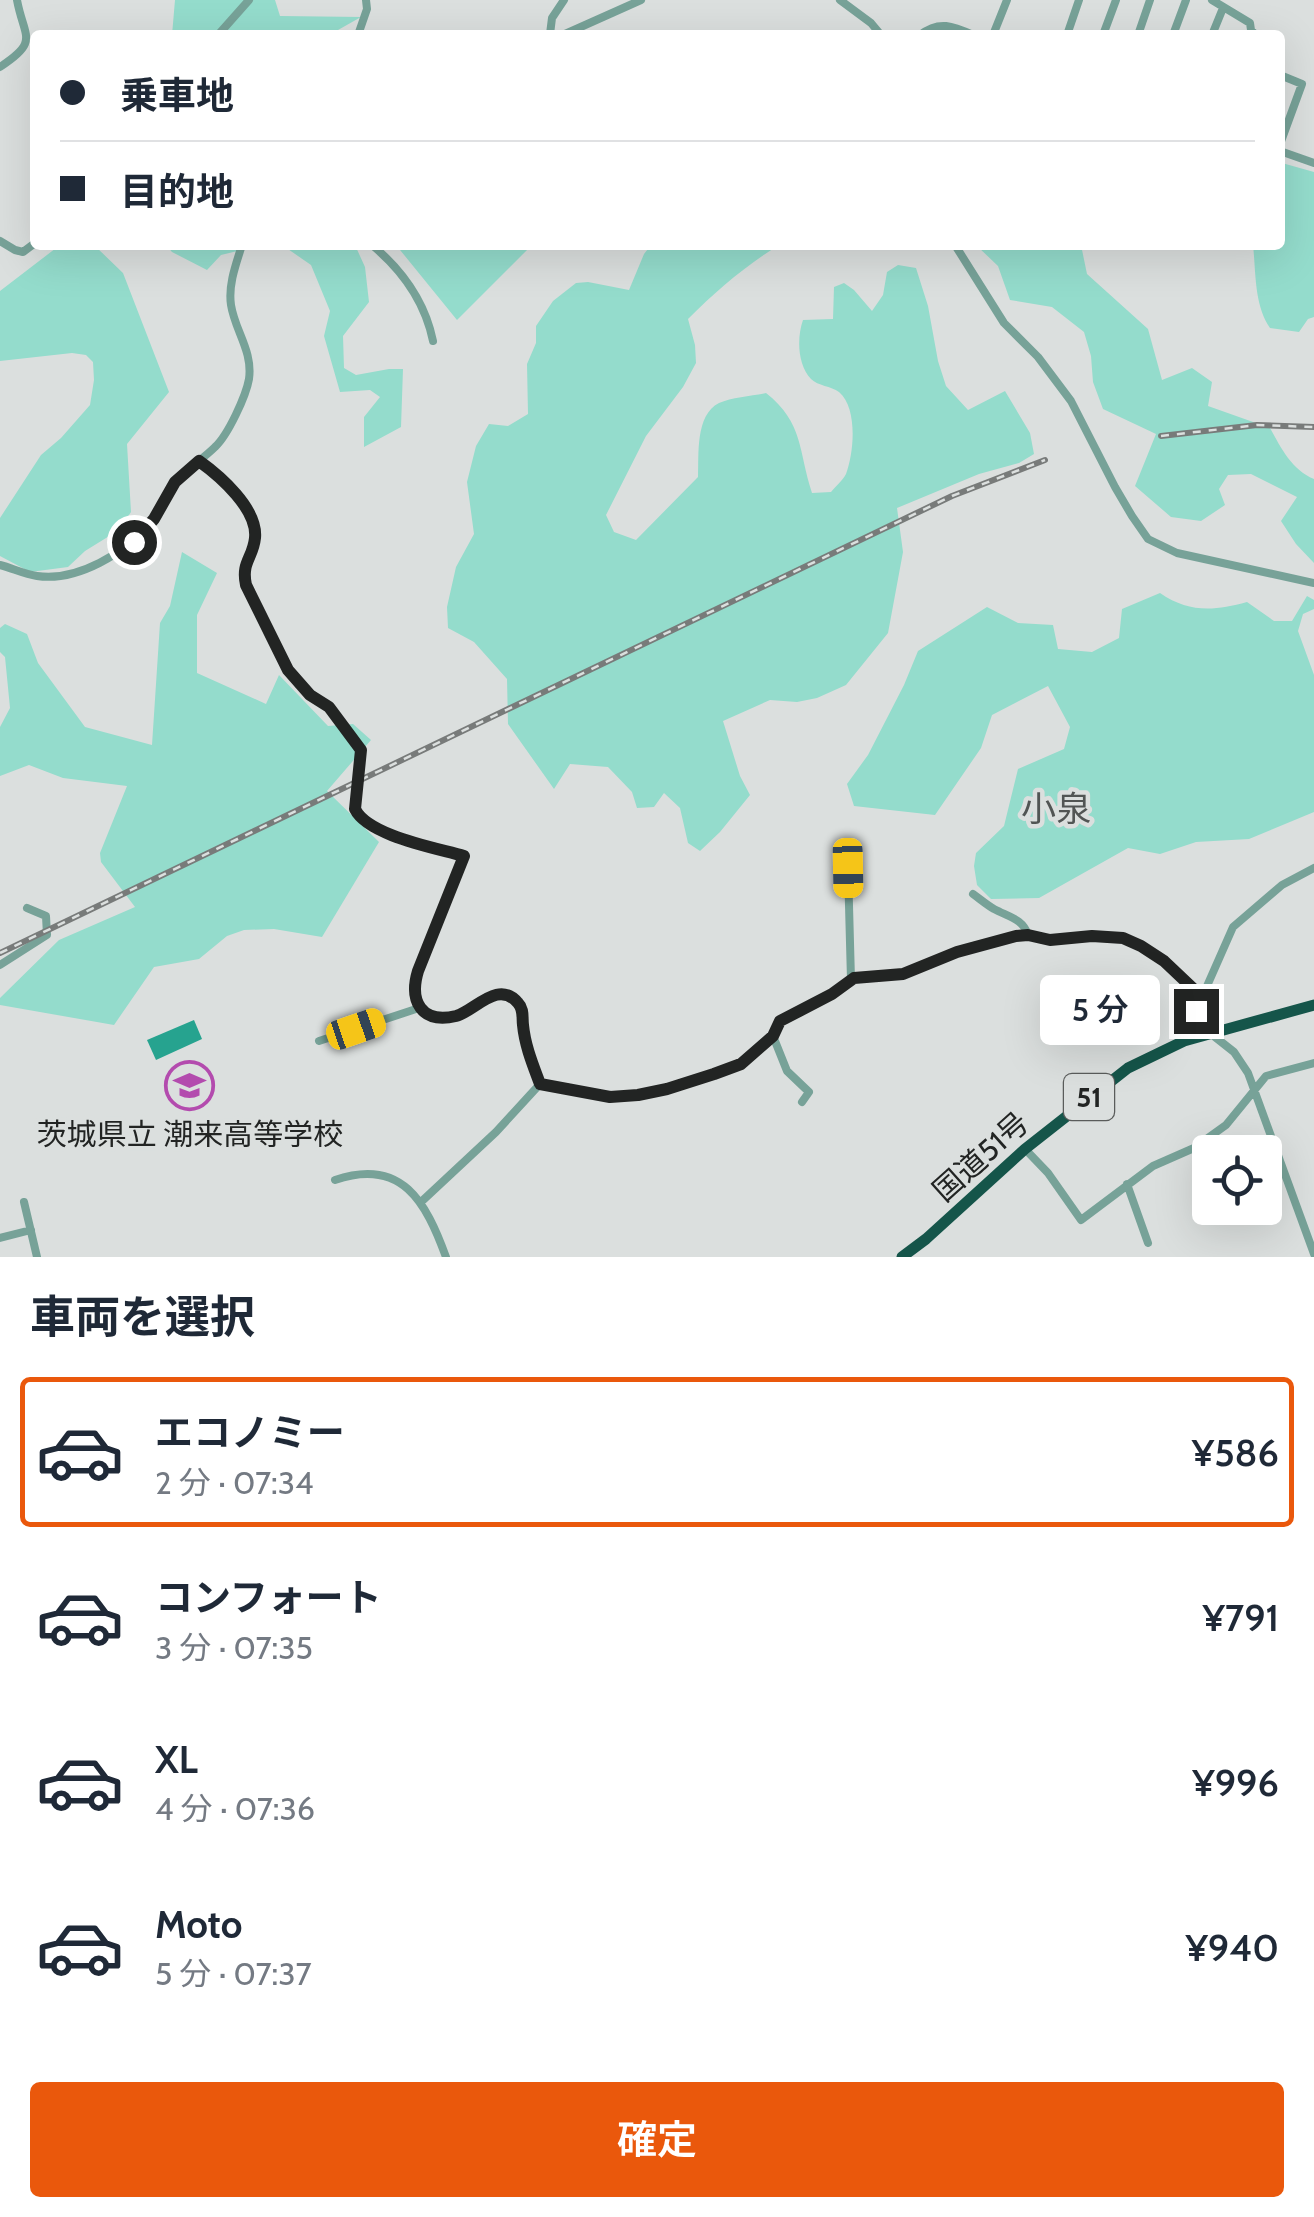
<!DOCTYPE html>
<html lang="ja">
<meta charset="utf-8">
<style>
:root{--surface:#fff;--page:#f2f2f3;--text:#1f2937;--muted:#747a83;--line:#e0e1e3;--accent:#ea580c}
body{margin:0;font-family:Cabin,"Noto Sans JP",sans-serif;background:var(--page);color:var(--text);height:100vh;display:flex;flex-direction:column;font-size:38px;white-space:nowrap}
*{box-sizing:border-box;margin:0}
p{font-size:32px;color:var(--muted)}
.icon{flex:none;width:55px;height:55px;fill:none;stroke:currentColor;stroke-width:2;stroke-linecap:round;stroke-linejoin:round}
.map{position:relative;height:1257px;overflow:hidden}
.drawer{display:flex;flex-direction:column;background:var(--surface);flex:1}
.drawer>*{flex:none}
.guide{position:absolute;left:30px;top:30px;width:1255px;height:220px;border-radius:10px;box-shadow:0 10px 40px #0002;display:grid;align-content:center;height:220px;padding:0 30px;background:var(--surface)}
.controls{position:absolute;left:1192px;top:1135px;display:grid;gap:20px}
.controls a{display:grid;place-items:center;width:90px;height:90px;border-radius:10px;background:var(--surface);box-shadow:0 10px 40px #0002;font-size:50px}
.end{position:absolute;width:45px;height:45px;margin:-22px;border:12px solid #222423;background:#fff;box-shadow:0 0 0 5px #fff}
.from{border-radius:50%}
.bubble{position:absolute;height:70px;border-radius:10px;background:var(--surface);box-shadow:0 10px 40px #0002;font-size:32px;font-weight:600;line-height:70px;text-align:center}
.car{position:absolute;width:30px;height:60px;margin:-30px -15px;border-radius:12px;box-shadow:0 0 8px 2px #0007;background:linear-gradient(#f5c518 24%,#345 0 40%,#f5c518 0 76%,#345 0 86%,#f5c518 0)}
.guide b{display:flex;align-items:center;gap:35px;height:95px;font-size:38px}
.guide b+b{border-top:2px solid var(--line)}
.guide i{width:25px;height:25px;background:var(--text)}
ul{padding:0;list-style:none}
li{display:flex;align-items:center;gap:30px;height:150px;margin:0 20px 15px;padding:0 10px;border:5px solid transparent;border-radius:10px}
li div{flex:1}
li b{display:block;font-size:38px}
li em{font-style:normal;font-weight:600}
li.on{border-color:var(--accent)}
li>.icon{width:90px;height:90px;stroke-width:1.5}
h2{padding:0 30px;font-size:45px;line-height:120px}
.action{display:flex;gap:20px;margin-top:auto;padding:20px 30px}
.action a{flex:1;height:115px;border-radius:10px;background:var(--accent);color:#fff;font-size:40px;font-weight:600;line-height:115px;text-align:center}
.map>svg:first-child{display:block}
.green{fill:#94dccc}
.water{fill:#26a38f}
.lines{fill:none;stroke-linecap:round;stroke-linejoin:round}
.minor{stroke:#77a298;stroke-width:8}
.highway{stroke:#15554a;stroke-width:11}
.rail-casing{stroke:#787b7a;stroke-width:6}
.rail{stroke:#dbdfde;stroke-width:2.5;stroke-dasharray:8;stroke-linecap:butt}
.route{stroke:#222423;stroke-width:12}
.labels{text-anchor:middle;stroke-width:9;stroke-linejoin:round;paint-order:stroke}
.shield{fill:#dbdfde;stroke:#5a5c5b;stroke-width:2.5}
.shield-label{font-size:28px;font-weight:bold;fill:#222423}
.poi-label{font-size:30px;fill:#222423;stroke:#dbdfde}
.street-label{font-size:30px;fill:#222423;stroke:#dbdfde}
.quarter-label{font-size:35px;fill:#515554;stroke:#dbdfde}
</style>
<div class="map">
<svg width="1314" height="1257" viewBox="0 0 1314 1257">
<rect width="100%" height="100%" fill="#dbdfde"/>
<!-- green -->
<path class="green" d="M175 0H275L280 16 361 17 338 30H288L281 35H172Z
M1282 163 1314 172V317L1308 319 1299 332 1270 328C1254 305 1256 272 1253 245H1280Z
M60 245H94L123 273 169 392 127 444 131 512 119 530 85 551 68 567 30 572 0 556V518L41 455 61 438 90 405 94 380 93 362 86 355 72 353 0 361V291Z
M166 245H262L221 255 207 270 172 252Z
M272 245H355L365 267 369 302 343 336 344 368 356 375 389 369H403L401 427 364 447V417L380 397 370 390 340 392 324 336 330 311 311 265 285 247Z
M396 245H532L457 320Z
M651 245H779C745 266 716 291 688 319L695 345 696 363 683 387 646 436 606 515 614 532 636 540 698 477C699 455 695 415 719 403 732 397 752 396 766 393 804 423 798 451 812 493L831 492C836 486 843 480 846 474 854 453 858 408 839 392 831 386 818 386 811 379 797 364 797 337 803 320L833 319 834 287 844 283 854 290 872 311 883 295 887 272 898 265 916 268 928 306 938 361 946 386 968 410 1005 391 1030 433 1034 454 1019 463 979 474 897 508 903 552 888 633 846 685 817 698 797 702 770 700 723 721 740 776 750 795 720 832 700 851 688 843 680 808 664 793 654 807 637 808 632 792 608 767 570 764 554 789 508 724 507 679 474 642 448 628 447 607 456 567 474 534 467 482 476 446 489 424 508 426 528 414 527 364 536 343V326L553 301 576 283 588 282 629 290 644 254Z
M976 245H1081L1087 274 1148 329 1162 380 1192 368 1212 382 1208 406 1270 428C1281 448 1292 470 1314 479V563L1296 544 1281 521 1297 497 1251 474 1228 475 1219 489 1225 505 1201 521 1171 517 1135 486 1156 434 1103 409 1093 382 1091 356 1084 332 1052 307 1010 300 998 266Z
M182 552 217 573 197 615V673L266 704 279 675 328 726 353 724 371 740 327 791 379 842 322 937 274 929 244 930 227 936 199 959 154 967 114 1025 0 1005V998L59 940 135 907 101 862 100 853 127 786 63 778 29 765 0 776V727L10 708 5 657 0 652V628L5 624 27 634 38 663 85 727 152 745 160 623 170 606Z
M1160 593C1189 613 1214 611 1247 602L1274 621H1292L1307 596 1314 600V609L1303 614 1298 631 1314 675V812L1249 839 1196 842 1160 854 1128 848 1039 898 991 899 977 885 974 866 976 853 1004 826 1018 769 1064 749 1070 727 1048 686 992 715 981 748 935 815 854 806 847 784 868 755 904 685 918 651 987 607 1018 623 1053 625 1058 649 1092 652 1119 638 1122 609Z"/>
<!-- water -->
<path class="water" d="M194 1020 202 1039 156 1060 147 1040Z"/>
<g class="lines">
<!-- minor -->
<path class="minor" d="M564 0 552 18 550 34H565L641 0
M840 0 871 23 881 35
M1212 0 1250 23 1251 30 1256 35
M218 35 249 0
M358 35 367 9 366 0
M920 35C939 20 953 26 973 35
M993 35 1007 0
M1067 35 1079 0
M1103 35 1116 0
M1138 35 1150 0
M1173 35 1186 0
M1212 35 1223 8
M0 67C40 41 24 38 17 0
M1280 75 1302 84 1280 144
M1280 151 1314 163
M0 241 15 250 23 252 35 243
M372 245C402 270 425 302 433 341
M955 245 1004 323 1038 357 1071 401 1115 487 1132 516 1148 539 1177 553 1314 583
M199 461C220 476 258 509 255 538 253 559 241 561 247 585L288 670 298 684 329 707 361 751 355 809C368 835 437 848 464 856L413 987C417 1015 442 1025 467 1011 481 1003 499 985 516 1001 524 1008 522 1021 524 1031 527 1049 534 1067 540 1084
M0 565C12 568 24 574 37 576 77 582 126 553 151 522 161 510 164 494 174 483 186 469 202 460 215 447 228 435 246 396 249 379 253 351 235 331 231 305 228 285 236 264 242 245
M848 868 851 980
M973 894C980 899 987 905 994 909 1009 917 1023 919 1028 935
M0 965 47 935 46 916 27 908
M1210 1033 1234 1052 1248 1073 1314 1254
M773 1036 787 1071 809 1092 802 1102
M319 1041 419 1008
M1184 1041V1033L1196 1011 1233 927 1282 885 1314 868
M1025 1149 1048 1173 1081 1220 1153 1166 1194 1148 1226 1125 1266 1076 1314 1063
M335 1180C402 1157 426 1202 446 1257
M1127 1184 1148 1243
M24 1202 37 1257
M421 1202 496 1132 540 1084 610 1097 638 1095 667 1089 714 1075 741 1064 773 1036 780 1021 831 994 854 979 903 974 957 952 1016 936 1028 935 1050 940 1092 936 1123 938 1141 946 1164 961 1202 997
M0 1238 31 1230"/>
<!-- highway -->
<path class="highway" d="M902 1257 926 1239 1025 1149 1128 1068 1184 1041 1314 1005"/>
<defs>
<path id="rail" d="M1161 436 1257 425 1314 427
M0 953 952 496 1045 460"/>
</defs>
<!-- rail casing -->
<use href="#rail" class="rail-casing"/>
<!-- rail -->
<use href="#rail" class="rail"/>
</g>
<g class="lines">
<!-- route -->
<path class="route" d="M134 542 154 519 175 482 199 461C220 476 258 509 255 538 253 558 241 562 246 585L288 670 310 695 329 707 361 750 355 809C368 836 437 848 464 856L418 971C409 1001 421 1024 456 1016 475 1011 498 979 518 1003 524 1009 522 1017 523 1025 525 1046 533 1065 540 1084L610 1097 638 1095 667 1089 714 1074 741 1064 773 1036 780 1021 832 994 854 978 903 974 957 952 1016 936 1028 935 1050 940 1092 936 1123 938 1141 946 1164 961 1202 997 1196 1011"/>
</g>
<!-- icons -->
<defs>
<symbol id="school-ring" viewBox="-11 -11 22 22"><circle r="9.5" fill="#dbdfde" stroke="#b34bae" stroke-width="1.5"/><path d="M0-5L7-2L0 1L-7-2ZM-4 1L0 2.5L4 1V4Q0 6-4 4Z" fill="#b34bae"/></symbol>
</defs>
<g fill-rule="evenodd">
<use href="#school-ring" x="162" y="1058" width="55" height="55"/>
</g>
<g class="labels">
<!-- shield labels -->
<rect class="shield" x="1064" y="1074" width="50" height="46" rx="8"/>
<g class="shield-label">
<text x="1089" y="1107">51</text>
</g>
<!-- poi labels -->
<g class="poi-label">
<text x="190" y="1145">茨城県立 潮来高等学校</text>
</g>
<!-- street labels -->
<g class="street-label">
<text transform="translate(981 1157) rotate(-42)" y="10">国道51号</text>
</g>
<!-- quarter labels -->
<g class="quarter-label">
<text x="1056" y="821">小泉</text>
</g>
</g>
</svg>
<div class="controls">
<a><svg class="icon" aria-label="locate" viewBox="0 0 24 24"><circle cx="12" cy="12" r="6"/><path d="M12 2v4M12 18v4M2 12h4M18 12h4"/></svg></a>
</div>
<i class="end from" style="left:134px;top:542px"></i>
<i class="end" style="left:1196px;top:1011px"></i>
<div class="bubble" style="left:1040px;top:975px;width:120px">5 分</div>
<i class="car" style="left:848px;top:868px;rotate:179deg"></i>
<i class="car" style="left:356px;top:1029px;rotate:71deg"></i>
<div class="guide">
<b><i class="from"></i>乗車地</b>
<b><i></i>目的地</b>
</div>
</div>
<section class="drawer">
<h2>車両を選択</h2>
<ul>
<li class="on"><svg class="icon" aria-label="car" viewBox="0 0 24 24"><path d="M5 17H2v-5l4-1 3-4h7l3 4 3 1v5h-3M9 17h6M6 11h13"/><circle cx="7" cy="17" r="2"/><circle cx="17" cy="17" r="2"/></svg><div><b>エコノミー</b><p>2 分 · 07:34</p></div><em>¥586</em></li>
<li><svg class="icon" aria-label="car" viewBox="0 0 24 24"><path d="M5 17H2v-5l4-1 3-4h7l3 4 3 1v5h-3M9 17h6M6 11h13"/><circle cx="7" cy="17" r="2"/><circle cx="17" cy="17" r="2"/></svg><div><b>コンフォート</b><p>3 分 · 07:35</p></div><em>¥791</em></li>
<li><svg class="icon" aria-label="car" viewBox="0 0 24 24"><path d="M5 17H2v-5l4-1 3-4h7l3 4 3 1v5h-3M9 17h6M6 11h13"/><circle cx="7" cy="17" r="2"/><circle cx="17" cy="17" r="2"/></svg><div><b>XL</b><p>4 分 · 07:36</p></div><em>¥996</em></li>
<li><svg class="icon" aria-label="car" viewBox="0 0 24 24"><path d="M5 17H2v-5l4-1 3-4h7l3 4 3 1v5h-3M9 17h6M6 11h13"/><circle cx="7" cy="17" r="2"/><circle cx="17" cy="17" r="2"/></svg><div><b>Moto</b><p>5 分 · 07:37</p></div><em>¥940</em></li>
</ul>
<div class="action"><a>確定</a></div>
</section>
